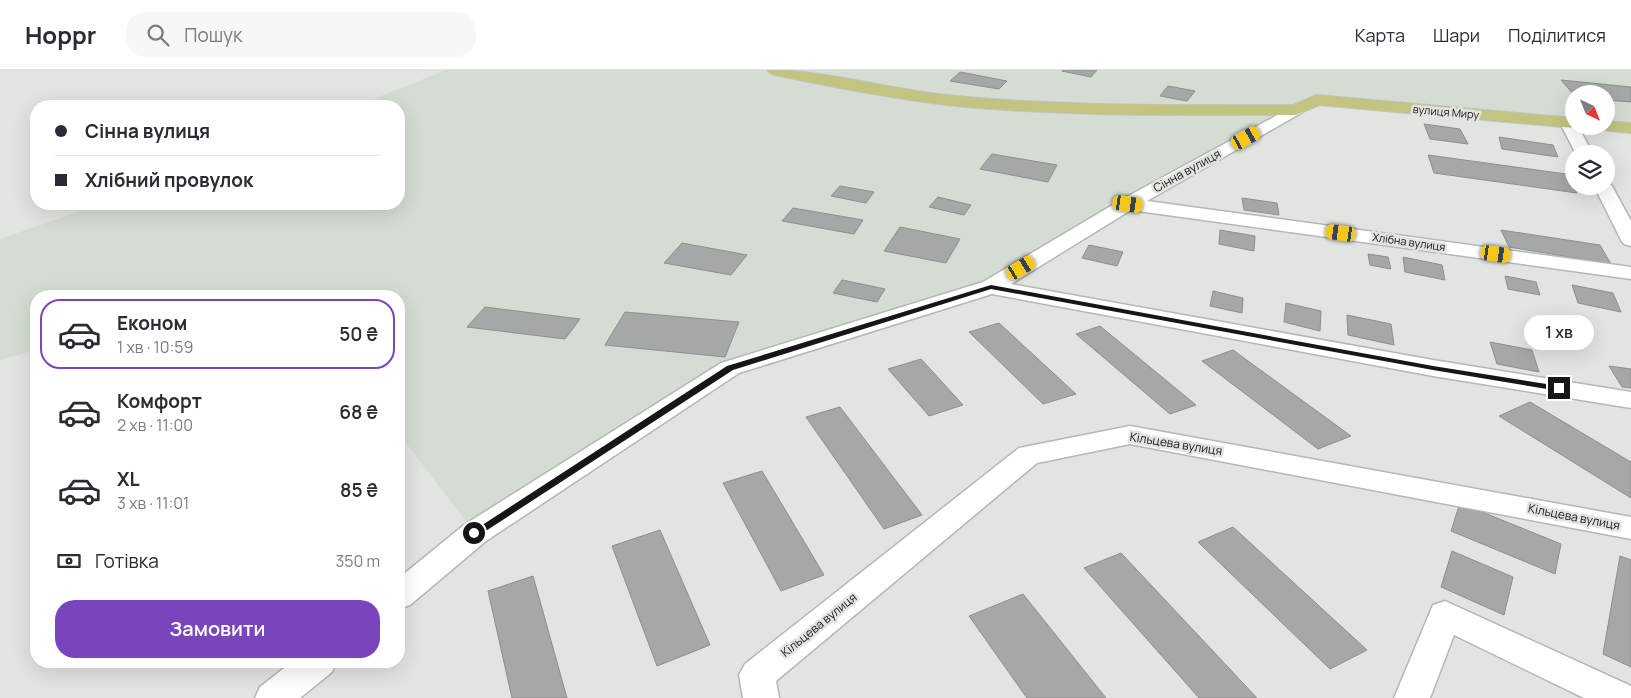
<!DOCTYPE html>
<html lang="uk">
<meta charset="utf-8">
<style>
:root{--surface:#fff;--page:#f7f7f7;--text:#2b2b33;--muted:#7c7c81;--line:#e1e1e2;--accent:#7845bd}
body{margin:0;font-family:Manrope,sans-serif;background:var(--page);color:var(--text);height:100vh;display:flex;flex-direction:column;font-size:19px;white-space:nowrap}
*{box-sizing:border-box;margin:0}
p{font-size:16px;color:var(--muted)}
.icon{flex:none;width:28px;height:28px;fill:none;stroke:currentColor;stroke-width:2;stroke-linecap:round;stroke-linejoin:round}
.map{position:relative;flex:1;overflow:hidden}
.panel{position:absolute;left:30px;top:220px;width:375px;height:378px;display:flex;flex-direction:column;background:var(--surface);border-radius:20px;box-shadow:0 5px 20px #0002}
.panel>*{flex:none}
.top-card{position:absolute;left:30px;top:30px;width:375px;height:110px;border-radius:20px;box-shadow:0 5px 20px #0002;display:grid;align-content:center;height:110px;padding:0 25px;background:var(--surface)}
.needle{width:32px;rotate:137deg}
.tools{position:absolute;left:1565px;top:15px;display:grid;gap:10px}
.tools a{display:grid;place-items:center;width:50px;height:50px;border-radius:50%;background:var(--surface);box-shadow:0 5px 20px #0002;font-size:25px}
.end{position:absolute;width:22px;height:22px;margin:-11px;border:6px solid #151615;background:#fff;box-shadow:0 0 0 2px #fff}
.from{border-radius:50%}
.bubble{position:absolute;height:35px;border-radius:18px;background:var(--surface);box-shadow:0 5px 20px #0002;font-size:16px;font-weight:600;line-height:35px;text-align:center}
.car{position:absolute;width:15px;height:30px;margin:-15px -8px;border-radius:6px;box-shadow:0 0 4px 1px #0007;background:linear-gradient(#f5c518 24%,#345 0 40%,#f5c518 0 76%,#345 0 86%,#f5c518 0)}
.top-card b{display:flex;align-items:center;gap:18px;height:48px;font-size:19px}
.top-card b+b{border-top:1px solid var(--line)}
.top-card i{width:12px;height:12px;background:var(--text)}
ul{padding:9px 0 0;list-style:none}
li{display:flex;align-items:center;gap:15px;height:70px;margin:0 10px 8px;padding:0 15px;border:2px solid transparent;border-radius:20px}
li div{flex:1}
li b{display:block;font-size:19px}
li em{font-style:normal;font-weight:600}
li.selected{border-color:var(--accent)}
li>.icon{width:45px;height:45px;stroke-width:1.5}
.pay{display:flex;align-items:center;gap:12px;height:55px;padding:0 25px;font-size:19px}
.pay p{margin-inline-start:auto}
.action{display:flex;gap:10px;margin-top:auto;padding:10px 25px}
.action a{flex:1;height:58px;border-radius:20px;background:var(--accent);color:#fff;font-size:20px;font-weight:600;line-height:58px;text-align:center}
header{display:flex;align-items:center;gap:30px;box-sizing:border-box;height:70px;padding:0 25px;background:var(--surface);border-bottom:1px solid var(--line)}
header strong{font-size:24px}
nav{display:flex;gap:28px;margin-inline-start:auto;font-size:18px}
.search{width:350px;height:45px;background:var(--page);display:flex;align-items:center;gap:12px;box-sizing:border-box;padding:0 18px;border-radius:20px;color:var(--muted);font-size:19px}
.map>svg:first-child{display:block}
.built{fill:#d4dcd3}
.building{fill:#a4a8a7;stroke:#8b8f8e}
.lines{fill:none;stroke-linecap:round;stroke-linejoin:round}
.street-casing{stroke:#b4b7b4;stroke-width:3}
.primary-casing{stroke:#c2c2c2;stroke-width:2}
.street{fill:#fff;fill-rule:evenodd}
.primary{fill:#c2c47f;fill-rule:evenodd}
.route{fill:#151615}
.labels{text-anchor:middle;stroke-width:5;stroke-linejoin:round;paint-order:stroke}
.far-street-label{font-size:11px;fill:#151615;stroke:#e2e4e1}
.street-label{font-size:12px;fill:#151615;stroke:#e2e4e1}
</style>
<header>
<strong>Hoppr</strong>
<div class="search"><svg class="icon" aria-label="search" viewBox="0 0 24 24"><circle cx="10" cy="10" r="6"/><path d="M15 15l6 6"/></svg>Пошук</div>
<nav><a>Карта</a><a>Шари</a><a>Поділитися</a></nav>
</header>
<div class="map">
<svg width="1631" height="628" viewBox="0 0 1631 628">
<rect width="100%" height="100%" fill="#e2e4e1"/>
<!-- built -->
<path class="built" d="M446 0H1631V58L1606 56V24H1574V53L1317 30 991 217 730 298 475 463 399 364V226H36V280L0 290V169L101 134H399V36H356Z"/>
<!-- building -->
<path class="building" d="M1064 0H1097L1091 7 1062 1Z
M960 2 1007 11 999 19 950 11Z
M1561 10 1631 17V32L1606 30V24L1574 25Z
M1168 16 1195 21 1187 31 1160 26Z
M1424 54 1460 59 1468 74 1430 69Z
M1499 67 1553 75 1558 87 1502 79Z
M992 84 1057 95 1048 112 980 99Z
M1428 85 1566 104 1577 123 1434 103Z
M840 116 874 122 866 133 831 126Z
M938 127 971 135 964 145 929 137Z
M1242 128 1277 133 1279 145 1244 140Z
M793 138 863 150 854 164 782 151Z
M900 157 960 169 946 193 884 181Z
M1220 160 1255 166 1254 181 1219 174Z
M1501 160 1600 175 1611 194 1509 177Z
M682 173 747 185 731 205 664 193Z
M1089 175 1123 182 1117 196 1082 188Z
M1368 184 1388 187 1391 199 1370 195Z
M1403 187 1442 195 1445 210 1405 202Z
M1505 206 1536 212 1540 225 1508 219Z
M842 210 885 219 877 232 833 223Z
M1572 215 1613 223 1621 242 1578 233Z
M1213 221 1243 228 1242 243 1210 236Z
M1286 233 1321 241 1320 261 1284 252Z
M485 237 580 249 565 269 467 257Z
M625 242 739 252 725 287 605 275Z
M1347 245 1391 254 1394 275 1348 265Z
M999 253 1076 324 1043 334 969 262Z
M1100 256 1196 335 1170 344 1076 264Z
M1490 272 1532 280 1539 302 1497 294Z
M1233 280 1351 366 1318 379 1202 291Z
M921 289 963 335 929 346 888 299Z
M1609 296 1631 299V318L1622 317Z
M1530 332 1631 392V428L1499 346Z
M840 337 922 445 884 459 806 347Z
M762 401 824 505 781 521 723 413Z
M1460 433 1561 474 1555 504 1451 461Z
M1233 457 1367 580 1330 599 1198 472Z
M660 460 710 575 657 596 612 476Z
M1452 481 1513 507 1504 545 1441 517Z
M1121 483 1257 628H1199L1084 498Z
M1620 486 1631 490V597L1603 584Z
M533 506 567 628H512L488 521Z
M1023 524 1106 628H1027L969 546Z"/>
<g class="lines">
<defs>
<path id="street" d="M1296 35 1301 37 1304 40 1301 43 1147 131 1631 197V209L1131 140 1011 214 1433 290 1631 322V338L1433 306 992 224 739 303 486 471 410 535 399 539V508L464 455 721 293 983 212 1121 130Z
M1568 48 1574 50V56H1578L1593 84H1576L1560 53 1562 50Z
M1606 111 1612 116 1631 151V176L1624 174 1621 170 1594 116H1606Z
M1130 356 1631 447V469L1130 374 1037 393 776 611 779 628H743L739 605 745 594 1019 378Z
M1445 531 1631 616V628H1584L1454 565 1430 628H1394L1433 535Z
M293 591H337L332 602 300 628H255L260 617Z"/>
<path id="primary" d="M767 0C826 0 888 19 948 25 1062 37 1178 35 1293 35L1317 25 1574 48V56H1581L1574 58 1319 35 1296 45C1180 45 1063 47 947 35 889 28 832 17 775 5L770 3Z
M1606 51 1631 53V63L1600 60 1597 56H1606Z"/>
</defs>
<!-- street casing -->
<use href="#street" class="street-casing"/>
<!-- primary casing -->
<use href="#primary" class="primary-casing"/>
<!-- street -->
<use href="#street" class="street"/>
<!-- primary -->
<use href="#primary" class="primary"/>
</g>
<!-- route -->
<path class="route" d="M991 215 1433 296 1559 316 1563 318 1559 321 1433 300 991 219 733 300 478 466 474 467 470 463 727 296Z"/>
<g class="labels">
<!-- far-street labels -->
<g class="far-street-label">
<text transform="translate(1446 42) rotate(5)" y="4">вулиця Миру</text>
<text transform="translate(1409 172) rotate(8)" y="4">Хлібна вулиця</text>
</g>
<!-- street labels -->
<g class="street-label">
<text transform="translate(1187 101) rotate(-29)" y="4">Сінна вулиця</text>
<text transform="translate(1176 374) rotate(9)" y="4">Кільцева вулиця</text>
<text transform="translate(1574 447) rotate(11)" y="4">Кільцева вулиця</text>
<text transform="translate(819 555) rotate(-39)" y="4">Кільцева вулиця</text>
</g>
</g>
</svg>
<div class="tools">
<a><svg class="needle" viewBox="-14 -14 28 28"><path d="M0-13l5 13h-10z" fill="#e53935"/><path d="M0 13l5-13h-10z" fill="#7c7c81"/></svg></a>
<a><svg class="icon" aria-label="layers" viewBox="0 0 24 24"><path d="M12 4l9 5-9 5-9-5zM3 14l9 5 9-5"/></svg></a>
</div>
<i class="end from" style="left:474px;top:463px"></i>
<i class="end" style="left:1559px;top:318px"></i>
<div class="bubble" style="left:1524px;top:245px;width:70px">1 хв</div>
<i class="car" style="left:1246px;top:68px;rotate:61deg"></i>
<i class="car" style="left:1128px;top:134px;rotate:98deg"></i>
<i class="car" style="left:1341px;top:163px;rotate:278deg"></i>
<i class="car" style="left:1496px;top:184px;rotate:98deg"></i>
<i class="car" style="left:1021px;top:198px;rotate:59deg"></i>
<div class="top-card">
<b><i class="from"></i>Сінна вулиця</b>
<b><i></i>Хлібний провулок</b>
</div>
<section class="panel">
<ul>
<li class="selected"><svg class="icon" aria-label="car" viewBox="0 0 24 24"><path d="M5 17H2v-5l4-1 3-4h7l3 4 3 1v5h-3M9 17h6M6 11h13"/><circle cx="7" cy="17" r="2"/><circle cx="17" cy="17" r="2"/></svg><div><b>Економ</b><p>1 хв · 10:59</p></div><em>50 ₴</em></li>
<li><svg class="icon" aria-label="car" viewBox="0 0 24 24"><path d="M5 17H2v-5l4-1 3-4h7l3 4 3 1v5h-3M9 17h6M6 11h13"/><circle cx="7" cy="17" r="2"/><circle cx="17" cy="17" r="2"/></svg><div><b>Комфорт</b><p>2 хв · 11:00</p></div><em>68 ₴</em></li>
<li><svg class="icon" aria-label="car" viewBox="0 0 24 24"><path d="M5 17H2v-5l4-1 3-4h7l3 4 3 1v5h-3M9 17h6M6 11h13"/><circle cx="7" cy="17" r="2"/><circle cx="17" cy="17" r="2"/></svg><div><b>XL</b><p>3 хв · 11:01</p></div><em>85 ₴</em></li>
</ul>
<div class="pay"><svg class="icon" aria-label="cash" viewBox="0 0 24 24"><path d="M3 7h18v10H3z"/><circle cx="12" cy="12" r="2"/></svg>Готівка<p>350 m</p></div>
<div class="action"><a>Замовити</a></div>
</section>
</div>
